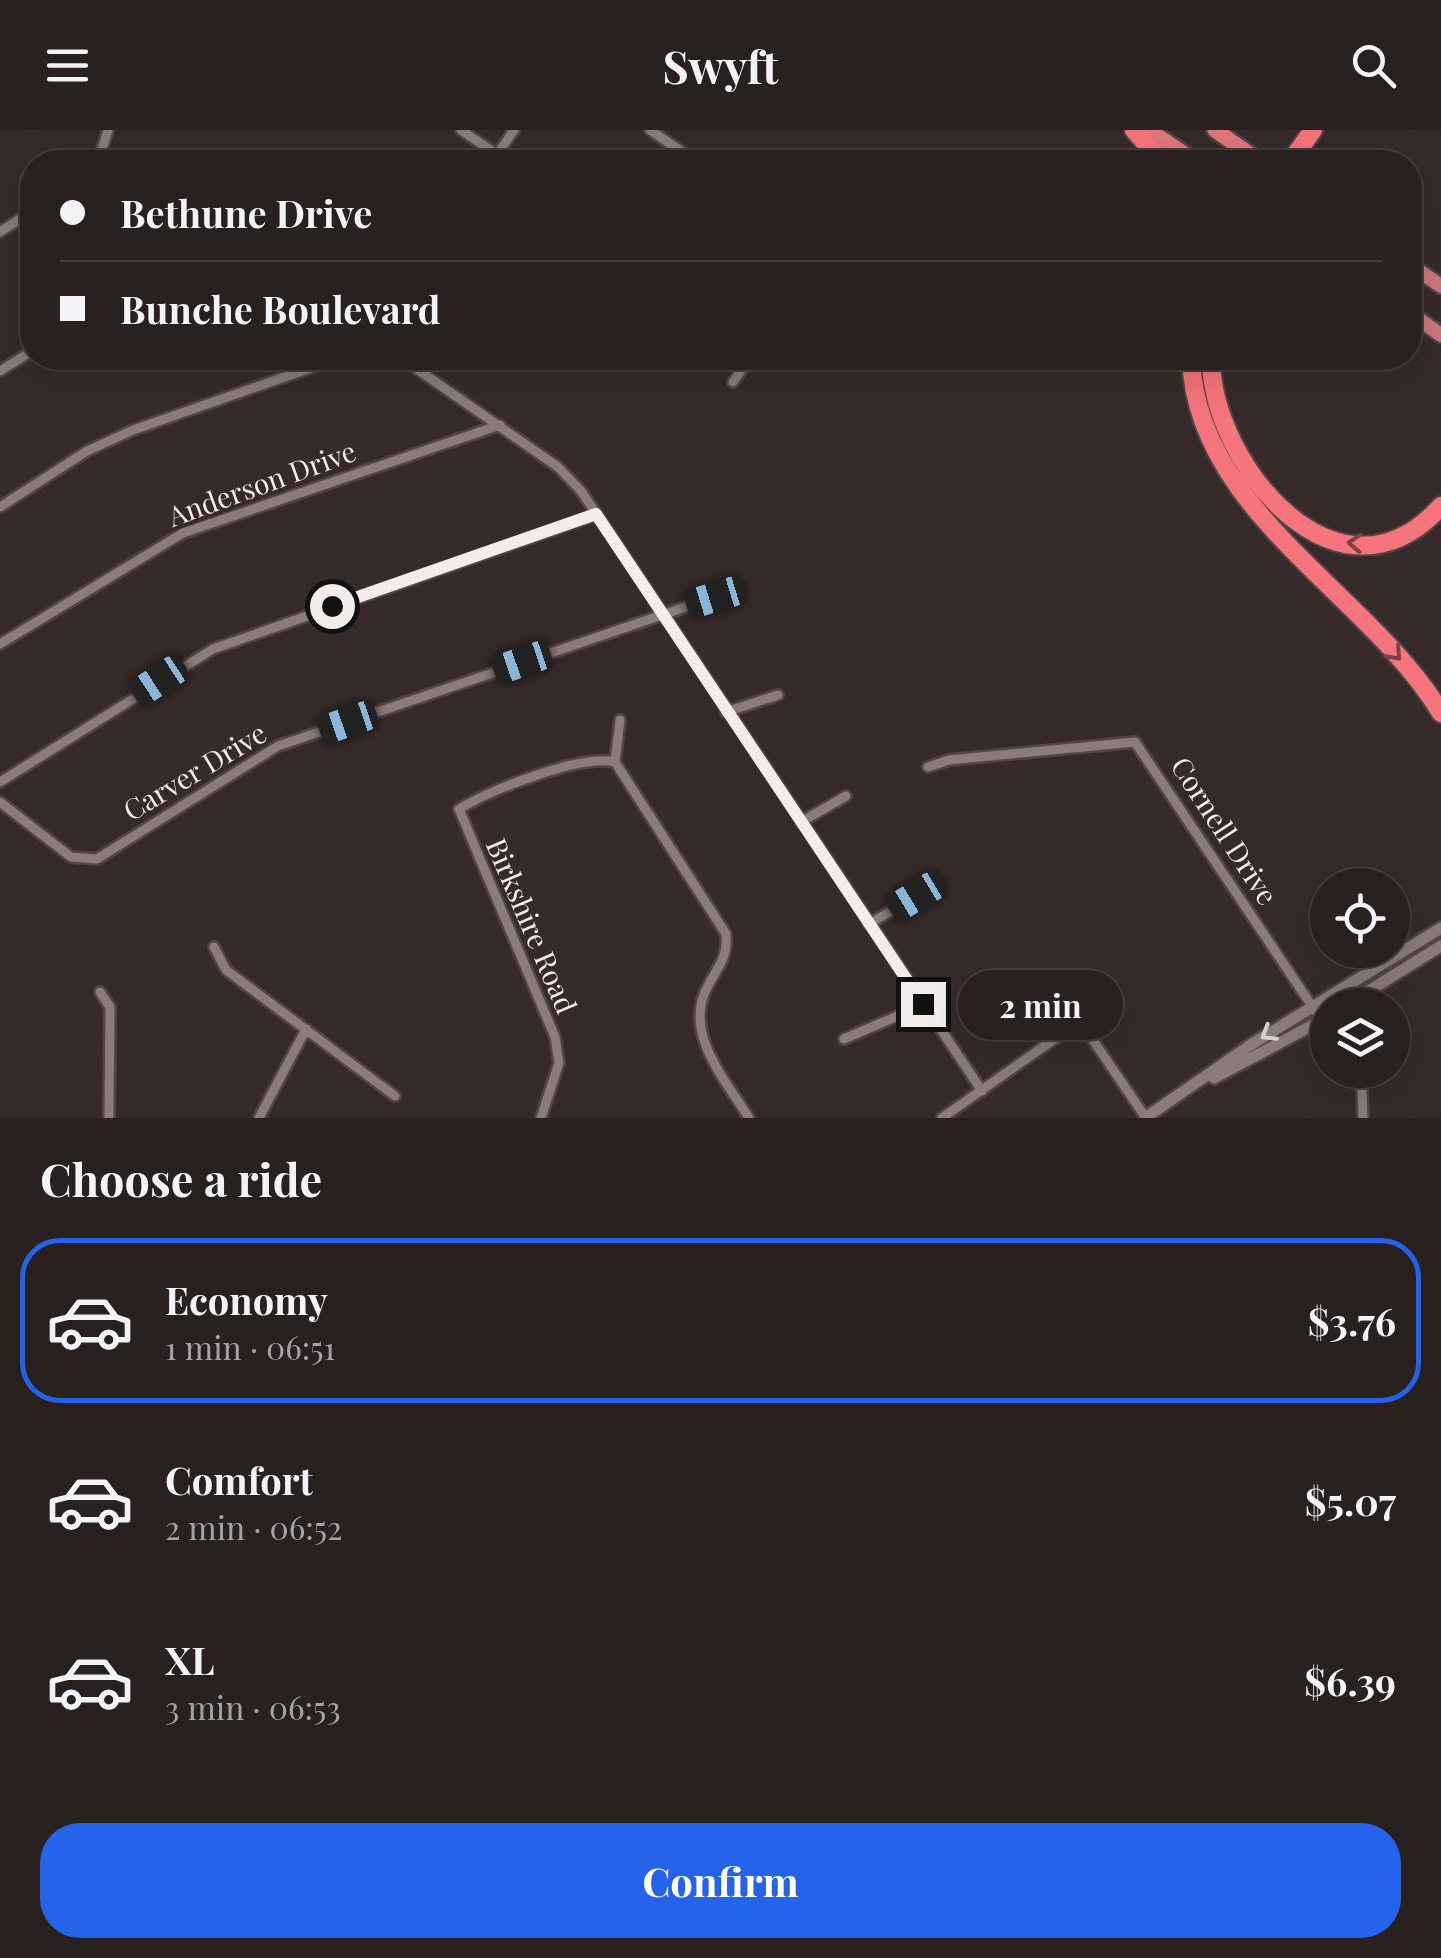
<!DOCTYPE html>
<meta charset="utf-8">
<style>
:root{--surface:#292020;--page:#312829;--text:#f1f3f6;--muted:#a5a3a5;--line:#453e3e;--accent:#2563eb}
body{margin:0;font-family:"Playfair Display",serif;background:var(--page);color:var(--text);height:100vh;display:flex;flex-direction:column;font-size:38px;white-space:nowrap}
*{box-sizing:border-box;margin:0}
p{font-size:32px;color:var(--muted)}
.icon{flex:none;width:55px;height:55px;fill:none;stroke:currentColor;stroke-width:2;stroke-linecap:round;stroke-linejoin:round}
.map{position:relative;height:988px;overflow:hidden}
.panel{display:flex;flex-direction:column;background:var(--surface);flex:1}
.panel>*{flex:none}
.banner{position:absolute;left:20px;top:20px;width:1402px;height:220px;border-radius:40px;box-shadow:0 10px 40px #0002,0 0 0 2px var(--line);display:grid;align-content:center;height:220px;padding:0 40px;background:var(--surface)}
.buttons{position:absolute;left:1310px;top:738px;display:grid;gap:20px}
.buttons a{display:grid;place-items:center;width:100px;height:100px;border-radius:50%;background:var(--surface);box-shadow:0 10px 40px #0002,0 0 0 2px var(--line);font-size:50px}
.end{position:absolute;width:45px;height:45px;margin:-22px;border:12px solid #f4ebeb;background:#111;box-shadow:0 0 0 5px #111}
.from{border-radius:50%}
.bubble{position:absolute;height:70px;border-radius:35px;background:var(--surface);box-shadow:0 10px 40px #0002,0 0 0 2px var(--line);font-size:32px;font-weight:700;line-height:70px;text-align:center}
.car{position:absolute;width:30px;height:60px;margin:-30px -15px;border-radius:12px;box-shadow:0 0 8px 2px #0007;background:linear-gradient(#222 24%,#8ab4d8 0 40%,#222 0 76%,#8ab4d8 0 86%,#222 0)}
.banner b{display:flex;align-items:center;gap:35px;height:95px;font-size:38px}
.banner b+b{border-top:2px solid var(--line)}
.banner i{width:25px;height:25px;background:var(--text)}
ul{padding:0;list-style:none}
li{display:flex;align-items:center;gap:30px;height:165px;margin:0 20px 15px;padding:0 20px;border:5px solid transparent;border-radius:40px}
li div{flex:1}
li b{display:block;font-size:38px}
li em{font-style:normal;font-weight:700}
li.selected{border-color:var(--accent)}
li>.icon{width:90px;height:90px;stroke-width:1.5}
h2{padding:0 40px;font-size:45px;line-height:120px}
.cta{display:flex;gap:20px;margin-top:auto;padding:20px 40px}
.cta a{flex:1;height:115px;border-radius:40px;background:var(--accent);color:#fff;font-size:40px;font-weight:700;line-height:115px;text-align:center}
header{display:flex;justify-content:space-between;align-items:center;height:130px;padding:0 40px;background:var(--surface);font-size:45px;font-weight:700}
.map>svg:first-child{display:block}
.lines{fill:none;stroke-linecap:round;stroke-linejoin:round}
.minor-casing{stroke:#514647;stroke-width:14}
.tertiary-casing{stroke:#514647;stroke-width:16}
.primary-casing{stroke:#514647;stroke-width:19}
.trunk-casing{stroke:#514647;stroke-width:20}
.motorway-casing{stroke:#514647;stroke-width:22}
.minor{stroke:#8b7b7b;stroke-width:9}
.tertiary{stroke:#8b7b7b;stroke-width:11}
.primary{stroke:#cb777c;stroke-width:14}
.trunk{stroke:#e0767c;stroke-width:15}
.motorway{stroke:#f6747c;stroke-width:18}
.oneway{stroke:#7a4447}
.oneway2{stroke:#dacfcf}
.route{stroke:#f4ebeb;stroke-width:12}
.labels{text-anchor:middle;stroke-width:8;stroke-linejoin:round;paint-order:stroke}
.street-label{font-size:28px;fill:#f4ebeb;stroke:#372a2a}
</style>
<header><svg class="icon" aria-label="menu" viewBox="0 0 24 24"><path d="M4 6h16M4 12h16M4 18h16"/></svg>Swyft<svg class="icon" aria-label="search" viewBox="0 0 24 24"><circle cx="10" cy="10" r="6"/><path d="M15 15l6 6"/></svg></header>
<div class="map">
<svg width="1441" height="988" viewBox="0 0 1441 988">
<rect width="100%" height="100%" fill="#372a2a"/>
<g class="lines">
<defs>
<path id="minor" d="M461 0 508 32
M650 0 697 32
M497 25 514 0
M98 32 108 0
M0 102 32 81
M401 228 558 337 581 361 982 961
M0 241 32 221
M733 252 750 228
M0 377 87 321 133 300 339 228
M0 514 183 403 500 295
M726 582 778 565
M620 590 615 632 726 804C728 827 719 835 709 854 681 901 725 949 749 988
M928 637 949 630 1135 612 1328 900
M0 652 213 519 595 385
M0 672 71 727 97 729 278 616 715 467
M801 692 846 666
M869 794 916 766
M214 817 226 840 395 966
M1045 850 1080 891 1146 988
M100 862 110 877 109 988
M844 909 923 875
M1355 940 1362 959 1363 988
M259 988 306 899
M541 988 559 933 555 907 459 679C491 660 580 624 615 632
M942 988 1080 891 1105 860"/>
<path id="tertiary" d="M1346 875 1441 816
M1214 948 1328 887
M1145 988 1252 914 1441 798"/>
<path id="primary" d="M1410 135 1441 156
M1410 183 1441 205"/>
<path id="trunk" d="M1149 0 1196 32
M1215 0 1261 32"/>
<path id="motorway" d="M1134 0 1162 32
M1290 32 1313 0
M1191 228C1196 382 1369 463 1441 583
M1211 228C1211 335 1340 489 1441 376"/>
</defs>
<!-- minor casing -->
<use href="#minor" class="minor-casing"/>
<!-- tertiary casing -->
<use href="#tertiary" class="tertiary-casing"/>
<!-- primary casing -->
<use href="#primary" class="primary-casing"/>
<!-- trunk casing -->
<use href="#trunk" class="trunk-casing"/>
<!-- motorway casing -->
<use href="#motorway" class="motorway-casing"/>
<!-- minor -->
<use href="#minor" class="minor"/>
<!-- tertiary -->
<use href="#tertiary" class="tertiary"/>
<!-- primary -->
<use href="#primary" class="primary"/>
<!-- trunk -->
<use href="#trunk" class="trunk"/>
<!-- motorway -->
<use href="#motorway" class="motorway"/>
</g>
<!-- one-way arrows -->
<defs><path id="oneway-chevron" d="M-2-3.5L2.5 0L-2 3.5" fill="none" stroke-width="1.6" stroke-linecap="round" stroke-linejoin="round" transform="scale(2.5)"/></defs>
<g class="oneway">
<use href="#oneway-chevron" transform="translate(1355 413) rotate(-177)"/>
<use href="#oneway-chevron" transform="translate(1395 524) rotate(47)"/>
</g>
<use class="oneway2" href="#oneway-chevron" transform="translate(1268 904) rotate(148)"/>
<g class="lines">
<!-- route -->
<path class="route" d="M332 476 596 384 923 874"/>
</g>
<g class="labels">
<!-- street labels -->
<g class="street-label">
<text transform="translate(262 354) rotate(-20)" y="10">Anderson Drive</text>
<text transform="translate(195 642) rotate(-31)" y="10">Carver Drive</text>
<text transform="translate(1224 701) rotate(57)" y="10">Cornell Drive</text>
<text transform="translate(531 796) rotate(67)" y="10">Birkshire Road</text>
</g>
</g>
</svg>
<div class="buttons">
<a><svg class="icon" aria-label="locate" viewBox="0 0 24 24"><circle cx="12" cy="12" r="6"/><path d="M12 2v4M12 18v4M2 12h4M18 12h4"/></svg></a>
<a><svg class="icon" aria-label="layers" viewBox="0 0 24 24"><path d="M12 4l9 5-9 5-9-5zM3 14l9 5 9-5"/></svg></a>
</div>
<i class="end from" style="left:332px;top:476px"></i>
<i class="end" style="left:923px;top:874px"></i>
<div class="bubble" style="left:958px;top:840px;width:165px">2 min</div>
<i class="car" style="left:715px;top:467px;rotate:253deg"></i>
<i class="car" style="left:522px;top:532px;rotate:251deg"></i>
<i class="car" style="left:159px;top:550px;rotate:237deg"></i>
<i class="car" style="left:348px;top:592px;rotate:251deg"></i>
<i class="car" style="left:916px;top:766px;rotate:239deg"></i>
<div class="banner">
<b><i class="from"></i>Bethune Drive</b>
<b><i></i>Bunche Boulevard</b>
</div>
</div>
<section class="panel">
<h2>Choose a ride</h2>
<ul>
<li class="selected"><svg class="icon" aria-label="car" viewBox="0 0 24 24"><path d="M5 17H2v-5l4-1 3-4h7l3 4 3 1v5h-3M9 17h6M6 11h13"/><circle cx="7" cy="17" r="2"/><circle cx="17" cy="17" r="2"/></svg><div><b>Economy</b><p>1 min · 06:51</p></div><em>$3.76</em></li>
<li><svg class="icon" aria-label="car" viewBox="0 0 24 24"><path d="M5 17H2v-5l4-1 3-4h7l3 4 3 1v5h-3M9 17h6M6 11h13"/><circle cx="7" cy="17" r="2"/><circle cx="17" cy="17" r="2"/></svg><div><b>Comfort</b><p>2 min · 06:52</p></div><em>$5.07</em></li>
<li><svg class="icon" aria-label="car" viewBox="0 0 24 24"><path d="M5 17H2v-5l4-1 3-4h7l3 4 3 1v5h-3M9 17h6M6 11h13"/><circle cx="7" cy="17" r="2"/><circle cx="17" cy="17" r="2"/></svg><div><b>XL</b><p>3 min · 06:53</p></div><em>$6.39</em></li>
</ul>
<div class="cta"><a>Confirm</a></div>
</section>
